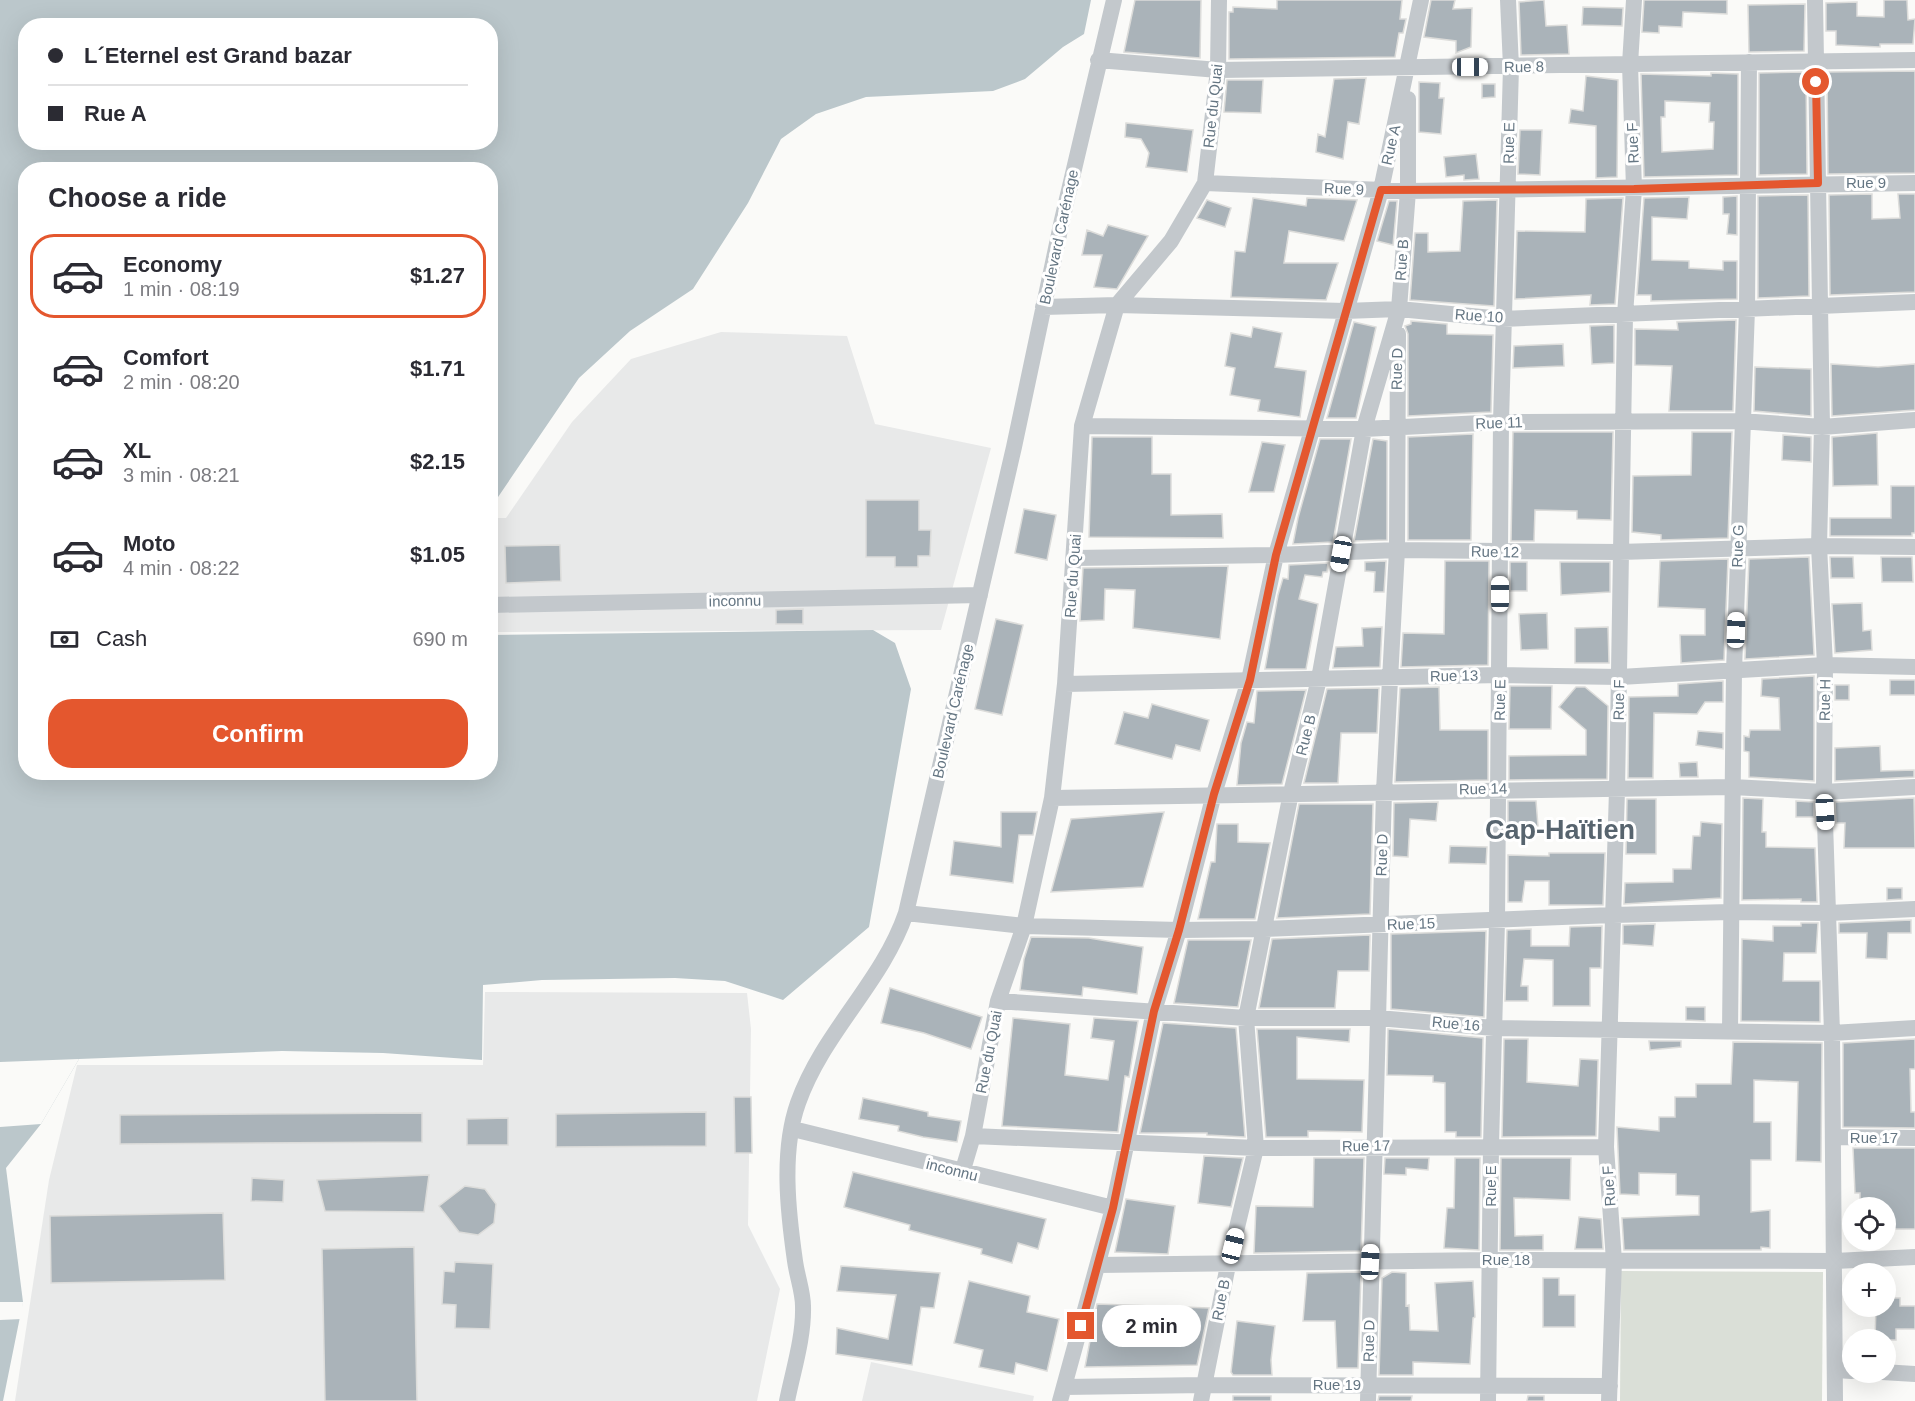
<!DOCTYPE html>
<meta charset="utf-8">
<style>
:root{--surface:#fff;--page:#f2f2f3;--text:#2b2b33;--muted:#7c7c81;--line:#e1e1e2;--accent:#e4572e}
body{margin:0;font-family:Helvetica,sans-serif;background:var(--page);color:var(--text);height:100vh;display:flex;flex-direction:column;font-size:22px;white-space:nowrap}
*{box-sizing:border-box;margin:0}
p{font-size:20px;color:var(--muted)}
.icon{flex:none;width:33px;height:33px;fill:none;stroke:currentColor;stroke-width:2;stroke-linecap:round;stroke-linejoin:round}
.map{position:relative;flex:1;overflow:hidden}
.drawer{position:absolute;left:18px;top:162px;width:480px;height:618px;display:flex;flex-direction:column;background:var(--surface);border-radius:24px;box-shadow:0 6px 24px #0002}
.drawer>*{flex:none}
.banner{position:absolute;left:18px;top:18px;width:480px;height:132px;border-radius:24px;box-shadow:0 6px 24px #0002;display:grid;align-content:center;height:132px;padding:0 30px;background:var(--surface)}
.buttons{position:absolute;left:1842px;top:1197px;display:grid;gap:12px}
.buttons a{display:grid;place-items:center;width:54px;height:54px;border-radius:50%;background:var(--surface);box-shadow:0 6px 24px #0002;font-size:30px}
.end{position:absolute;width:27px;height:27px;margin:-14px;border:8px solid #e4572e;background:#fff;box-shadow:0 0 0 3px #fff}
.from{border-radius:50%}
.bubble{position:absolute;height:42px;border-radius:21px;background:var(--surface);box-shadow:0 6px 24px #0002;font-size:20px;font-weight:600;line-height:42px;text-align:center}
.car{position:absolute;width:18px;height:36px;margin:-18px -9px;border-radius:8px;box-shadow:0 0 4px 2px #0007;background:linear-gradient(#fff 24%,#345 0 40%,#fff 0 76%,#345 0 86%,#fff 0)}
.banner b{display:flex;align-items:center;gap:21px;height:57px;font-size:22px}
.banner b+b{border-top:2px solid var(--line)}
.banner i{width:15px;height:15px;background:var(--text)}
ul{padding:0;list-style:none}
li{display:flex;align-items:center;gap:18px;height:84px;margin:0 12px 9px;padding:0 18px;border:3px solid transparent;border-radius:24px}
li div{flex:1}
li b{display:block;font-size:22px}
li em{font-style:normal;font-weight:600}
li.current{border-color:var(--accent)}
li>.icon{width:54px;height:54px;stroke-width:1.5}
h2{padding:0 30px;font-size:27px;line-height:72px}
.pay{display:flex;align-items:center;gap:15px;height:66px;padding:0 30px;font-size:22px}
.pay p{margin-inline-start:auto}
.primary-button{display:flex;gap:12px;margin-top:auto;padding:12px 30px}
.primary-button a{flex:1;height:69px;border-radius:24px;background:var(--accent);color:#fff;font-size:24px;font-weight:600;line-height:69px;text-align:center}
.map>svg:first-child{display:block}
.built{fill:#e8e9e9}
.green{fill:#dadfd7}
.water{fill:#bbc7cb;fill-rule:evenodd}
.pier{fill:#fafaf8}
.building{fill:#aab3b9;stroke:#dcdcda;stroke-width:1.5;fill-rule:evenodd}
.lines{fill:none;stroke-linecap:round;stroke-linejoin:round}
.minor{stroke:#c3c8cc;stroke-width:16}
.route{stroke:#e4572e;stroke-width:8}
.labels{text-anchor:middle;stroke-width:6;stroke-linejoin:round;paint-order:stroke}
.street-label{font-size:15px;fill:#657683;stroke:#fff}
.town-label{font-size:27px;font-weight:bold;fill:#57646e;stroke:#fff}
</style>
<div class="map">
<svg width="1915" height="1401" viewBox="0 0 1915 1401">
<rect width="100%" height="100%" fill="#fafaf8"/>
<!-- built -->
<path class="built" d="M721 332 847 336 875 424 991 448 941 630 491 632 490 518H506L572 422 631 359Z
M485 992 747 993 751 1029 748 1225 780 1289 757 1401H15L49 1180 77 1065H483Z
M871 1362 1034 1396 1033 1401H862Z"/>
<!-- green -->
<path class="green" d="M1621 1271 1823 1272 1822 1401H1620Z"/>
<!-- water -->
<path class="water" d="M0 0H1091L1084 34 1063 47 1025 79 993 91 866 97 816 114 781 139 748 203 693 289 630 331 579 378 496 500H490V170H26V772H490L491 635 873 630 895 643 911 689 869 927 783 1000 725 981 675 978 542 980 483 985 482 1060 383 1053 282 1051 79 1059 41 1124 6 1168 23 1302 3 1401H0ZM26 26H490V142H26Z"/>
<!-- pier -->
<path class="pier" d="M79 1059 41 1124 0 1127V1062Z
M0 1302H23L22 1319 0 1320Z"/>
<!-- building -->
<path class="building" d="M1135 0H1201L1200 58 1124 52Z
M1277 0H1402L1400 19H1406L1403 33H1399L1395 57 1229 59V12H1233V7L1277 9Z
M1431 0H1455L1453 9 1472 8 1471 47 1456 53V41L1424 37Z
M1544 0 1546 26 1567 25 1569 54 1521 55 1519 2Z
M1644 0H1727V14L1683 12 1682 27 1659 26V33L1642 32Z
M1884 0H1907L1908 20 1915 19 1913 44H1880V47L1836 45V31H1826V3L1857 2V16L1884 17Z
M1805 4 1804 51 1749 52 1748 5Z
M1583 7 1623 8 1622 26 1582 25Z
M1915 71V173L1828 174 1827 72Z
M1806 72 1807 174 1759 175V73Z
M1711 73 1738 74V175L1644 177 1641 74 1711 76ZM1665 101 1710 103 1709 122H1714L1713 149 1662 152 1661 117H1665Z
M1586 76 1618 80 1617 177 1596 178V126L1569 123 1571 109 1583 111Z
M1366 78 1359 124 1348 122 1343 159 1316 152 1318 134 1325 137 1334 79Z
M1227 80H1263L1261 113 1224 112Z
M1419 82 1440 83 1439 98H1444L1441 134 1419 132Z
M1482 84H1495V97L1482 98Z
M1126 123 1193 130 1187 172 1146 167 1149 153 1141 139 1125 137Z
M1520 130H1542L1540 175 1518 174Z
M1476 154 1479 179 1464 180V175L1446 177 1444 157Z
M1872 194V219L1900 218 1898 194H1915V292L1830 295 1829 195Z
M1808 195 1809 296 1758 298V196Z
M1737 196V235L1727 234 1729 214H1723V197Z
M1689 197 1687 219 1652 217V260L1689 261V268L1723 270V261H1737V299L1651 301V295H1637L1644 198Z
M1253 198 1306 206 1307 198 1357 200 1344 241 1289 231 1284 263H1338L1326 300 1231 297 1235 251 1245 252Z
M1623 198 1615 304 1590 305 1591 295 1515 299 1517 231 1585 232 1586 199Z
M1207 200 1231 208 1225 227 1197 218Z
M1497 200 1494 306 1410 300 1415 233H1428V252L1460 251 1463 201Z
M1389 201H1397L1393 245 1377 241Z
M1108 225 1148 236 1117 289 1094 287 1102 255H1082L1087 230 1103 236Z
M1736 320 1733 411H1669L1672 366 1635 365V329L1678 330 1677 322Z
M1411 321 1447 324V334L1493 335 1491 412 1408 416V334L1405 326 1411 324Z
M1354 322 1376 327 1356 418H1327Z
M1614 325V363L1592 364 1590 326Z
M1253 327 1282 333 1275 367 1306 371 1300 417 1258 411 1260 400 1230 395 1235 368 1225 366 1231 333 1251 337Z
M1563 344 1564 366 1513 368 1514 346Z
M1831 364 1878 367 1915 364V410L1832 416Z
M1755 367 1811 369V416L1754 411Z
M1513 432H1613L1611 520 1577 519V511L1535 510 1534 541H1511Z
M1692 432H1732L1728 538 1661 540V535L1632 532 1633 476 1691 475Z
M1877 433 1878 485 1833 486 1832 437Z
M1473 434 1471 540H1408V437Z
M1783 435 1811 437V462L1782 460Z
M1092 437H1152V474H1171V515L1222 514 1223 538 1089 537Z
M1320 439H1351L1333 542 1293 544 1298 518Z
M1373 439 1387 441V540L1354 541Z
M1262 442 1285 445 1274 492H1249Z
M1891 486H1915V533H1912V536H1830V518H1891Z
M866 500H919V530H931L930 556H918V567H895V557H866Z
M1024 509 1056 515 1047 560 1015 553Z
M560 545 561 581 506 583 505 546Z
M1809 557 1814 655 1745 659 1749 559Z
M1830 557H1853L1854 578H1831Z
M1881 557H1912L1913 582H1882Z
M1728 559 1724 660 1681 663 1680 635H1705V609L1658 607 1660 561Z
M1386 561 1384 592H1374L1375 572 1365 571V562Z
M1445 561H1489L1488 665 1401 667 1403 633 1444 634Z
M1510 562H1527V591H1510Z
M1560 562H1610V592L1561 595Z
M1328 563 1327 572H1323L1322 577 1305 575 1299 599 1318 604 1306 669H1265L1278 595 1283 578 1288 579 1289 565Z
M1228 566 1220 639 1133 628 1135 590 1105 589 1104 620 1080 621 1083 568Z
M1862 603 1863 631 1871 630 1872 650 1835 653 1832 604Z
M803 609V624H776V610Z
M1547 613 1548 649 1521 650 1519 614Z
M996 619 1023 625 1002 715 975 709Z
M1382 627 1380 667 1333 668 1336 647 1363 646 1362 628Z
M1608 627 1609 663H1575V628Z
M1814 676V781L1749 777V752L1744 751V736L1749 737 1750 730H1780L1779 698 1761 696 1762 679Z
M1890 680H1915V695H1890Z
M1723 681V702H1705L1697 714 1654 713 1653 778H1628L1629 697 1678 696V684Z
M1835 685H1849V700H1835Z
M1510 686H1552L1551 729H1509Z
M1439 687 1440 730H1488V780L1395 782 1400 688Z
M1576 687H1585L1608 706 1607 779 1509 780V756L1586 755V730L1559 707Z
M1379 688 1377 733H1341L1338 783H1304L1327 689Z
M1306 690 1282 784 1237 785 1241 743 1247 722 1254 723 1257 691Z
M1152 704 1209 720 1200 751 1176 745 1172 759 1115 744 1124 712 1148 718Z
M1698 731 1723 733V749L1696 745Z
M1880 746 1881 771 1914 770V777L1835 781V748Z
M1697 762 1698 777H1680L1679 763Z
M1743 798 1763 799 1762 832H1766V847L1815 848 1817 902H1801V899L1742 900Z
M1914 798 1915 848H1844L1845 823H1836L1835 802Z
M1627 799H1656V854H1626Z
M1508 801H1536L1538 826 1508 829Z
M1796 801 1814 802V817H1796Z
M1438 802 1436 821 1410 819 1408 857 1393 856 1394 803Z
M1299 804H1373L1370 914 1277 918Z
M1001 812H1037L1033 835H1019L1013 883 950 875 954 841 1001 847Z
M1164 812 1143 887 1051 892 1071 819Z
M1701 822 1722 824 1721 898 1624 904 1625 883 1673 882V869H1691L1693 836H1700Z
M1217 824H1238V842L1270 843 1255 919H1198L1211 862H1215Z
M1450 846 1487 847 1486 864 1449 863Z
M1549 853H1605L1603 905H1549V881H1525L1522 902H1508V855L1549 856Z
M1887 888H1902V899L1887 900Z
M1911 920V933H1888L1887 959 1866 958 1867 933H1839V923Z
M1801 923H1818L1816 953H1784L1783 981H1820V1022L1741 1021 1742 939 1773 941V926H1801Z
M1655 924 1653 946 1623 944V925Z
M1602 926 1601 968H1590V1006H1553V960L1524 959 1521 986H1528V1001H1505L1507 930 1531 929V946H1569L1570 927Z
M1486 931 1484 1017 1391 1009V934Z
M1370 935 1369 971H1338L1335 1008H1259L1272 939Z
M1031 937 1089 938 1143 947 1137 994 1083 987 1082 996 1020 990 1024 959Z
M1188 940H1251L1238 1007 1174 1003Z
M890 988 982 1017 971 1049 924 1033 881 1023Z
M1686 1007H1705V1021L1686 1020Z
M1013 1018 1070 1024 1065 1075 1108 1080 1114 1041 1091 1038 1094 1018 1138 1021 1129 1077 1125 1076 1118 1132 1002 1126Z
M1163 1023 1236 1028 1245 1137 1207 1135V1133H1140Z
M1257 1029H1350L1349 1042 1297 1037V1079L1364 1080 1362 1132 1308 1131V1137H1266Z
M1388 1029 1483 1038 1481 1137H1456V1132H1445V1083L1433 1082V1076L1387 1075Z
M1504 1039H1528L1527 1082 1578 1086 1580 1059 1598 1060 1596 1136 1502 1137Z
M1915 1039V1069H1910L1911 1112H1915V1128L1843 1127V1043Z
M1649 1041H1681V1047L1650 1050Z
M1733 1042 1822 1043 1821 1162 1796 1161 1798 1082 1754 1080V1122H1771V1160H1751V1212L1770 1210V1248L1761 1247V1250H1624L1622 1218 1699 1215V1196L1676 1195V1174L1639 1173V1195L1620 1194 1617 1127 1659 1131V1117H1675V1097H1696V1084H1731Z
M734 1097H751L752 1153H735Z
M863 1098 928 1112V1116L961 1121 957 1142 923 1137 898 1131 899 1126 859 1119Z
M706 1112V1146L556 1147V1114Z
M422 1113V1142L120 1144V1115Z
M508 1118V1145H467V1119Z
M1853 1148H1915V1229H1886V1208H1860V1193H1855Z
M1204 1156 1243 1158 1231 1207 1198 1203Z
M1314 1158H1364L1361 1251 1254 1253 1256 1206 1313 1207Z
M1385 1158H1429L1428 1170 1406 1168V1175L1384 1174Z
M1455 1158H1480L1479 1250 1444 1248 1447 1208H1454Z
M1501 1158H1571L1570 1200 1514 1198 1515 1236 1543 1235V1250H1500Z
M853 1172 1046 1219 1038 1249 1018 1243 1012 1263 981 1254 982 1249 909 1230 910 1225 844 1207Z
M429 1175 424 1212 325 1211 317 1180Z
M252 1178 284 1180 283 1202 251 1201Z
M465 1186 485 1189 496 1204 494 1223 478 1235 459 1232 439 1206Z
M1126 1199 1175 1206 1168 1254 1115 1252Z
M223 1213 225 1280 51 1283 50 1216Z
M1579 1217 1601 1219 1603 1249H1575Z
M414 1247 417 1401H325L322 1249Z
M455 1262 493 1264 490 1329 455 1328 456 1305 442 1304 444 1271 454 1272Z
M841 1266 940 1273 934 1308 921 1307 912 1365 836 1354 837 1328 888 1339 896 1295 837 1291Z
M1361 1272 1358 1368H1337L1335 1321H1303L1307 1273Z
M1392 1272 1406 1273V1306L1409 1305 1410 1330 1438 1331 1435 1283 1473 1281 1475 1317 1473 1318 1470 1364 1413 1362V1375H1379L1382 1278Z
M1543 1278H1559V1295H1575V1327H1543Z
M969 1281 1030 1296 1027 1312 1059 1319 1047 1371 1016 1363 1014 1374 979 1367 983 1350 954 1343Z
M1886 1298H1900V1306H1915V1329H1896V1340H1875L1876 1306H1886Z
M1097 1304 1209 1308 1197 1365 1085 1367Z
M1237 1321 1275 1326 1271 1360 1272 1375H1233L1231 1372Z
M1233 1396H1271V1401H1233Z
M1379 1396H1412L1411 1401H1378Z
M1528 1396H1544V1401H1527Z"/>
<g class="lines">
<!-- minor -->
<path class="minor" d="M1815 0 1822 427 1819 546 1825 665 1824 792 1832 1033 1835 1401
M1098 60 1218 70 1915 60
M1205 183 1408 191 1915 183
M1043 307 1117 305 1345 311 1399 309 1502 319 1915 302
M1082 426 1364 429 1501 422 1741 421 1822 427 1915 420
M1075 558 1276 555 1397 550 1619 552 1819 546 1915 547
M490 605 980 595
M1065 684 1500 675 1620 677 1825 665 1915 667
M1052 798 1732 787 1824 792 1915 787
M906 913 1024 926 1179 930 1264 929 1613 915 1730 912 1829 913 1915 909
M998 1001 1246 1018H1378L1494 1028 1832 1033 1915 1028
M1730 1030 1734 671 1747 309 1749 62
M793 1129 1113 1208
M973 1136 1256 1148 1606 1147
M1833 1137 1915 1138
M962 1173 973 1136 998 1001 1024 926 1052 798 1065 684 1082 426 1117 305 1171 241 1205 183 1218 70 1219 0
M1098 1265 1491 1260 1835 1261 1915 1257
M1835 1370 1852 1371
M1882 1372 1915 1374
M1064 1387 1205 1385 1610 1386
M787 1401C793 1371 804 1337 803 1306 803 1292 797 1276 795 1261 788 1212 781 1151 798 1103 823 1032 882 983 906 913L1014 447 1062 220 1114 0
M1060 1401 1113 1208 1154 1011 1179 930 1214 794 1249 680 1276 555 1381 190 1421 0
M1201 1401 1228 1265 1256 1148 1246 1018 1291 793 1319 679 1364 429 1399 309 1408 191V99
M1368 1401 1384 791 1397 550 1398 334
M1488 1401 1491 1146 1497 921 1501 422 1511 67 1508 0
M1609 1401 1614 1261 1606 1147 1617 790 1625 315 1634 189 1630 64 1634 0"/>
</g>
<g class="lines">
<!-- route -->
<path class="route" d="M1081 1326 1113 1208 1154 1011 1179 930 1214 794 1250 680 1276 555 1381 190 1634 189 1818 183 1816 82"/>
</g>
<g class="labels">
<!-- street labels -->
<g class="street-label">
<text transform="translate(1524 67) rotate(-1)" y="5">Rue 8</text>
<text transform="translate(1213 106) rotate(-84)" y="5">Rue du Quai</text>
<text transform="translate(1509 143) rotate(-89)" y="5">Rue E</text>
<text transform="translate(1633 143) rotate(-92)" y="5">Rue F</text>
<text transform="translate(1391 145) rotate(-77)" y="5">Rue A</text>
<text x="1866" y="188">Rue 9</text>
<text transform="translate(1344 189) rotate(2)" y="5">Rue 9</text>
<text transform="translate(1059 237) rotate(-78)" y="5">Boulevard Carénage</text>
<text transform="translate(1402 260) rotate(-86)" y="5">Rue B</text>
<text transform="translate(1479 316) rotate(4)" y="5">Rue 10</text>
<text transform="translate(1397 369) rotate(-89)" y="5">Rue D</text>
<text transform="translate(1499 423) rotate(-2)" y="5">Rue 11</text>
<text transform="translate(1738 546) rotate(-88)" y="5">Rue G</text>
<text transform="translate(1495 552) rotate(1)" y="5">Rue 12</text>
<text transform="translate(1073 576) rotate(-86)" y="5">Rue du Quai</text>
<text transform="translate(735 601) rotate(-1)" y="5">inconnu</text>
<text transform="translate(1454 676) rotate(-1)" y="5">Rue 13</text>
<text transform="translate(1500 700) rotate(-89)" y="5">Rue E</text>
<text transform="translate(1619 700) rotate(-89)" y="5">Rue F</text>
<text transform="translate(1825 700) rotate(-89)" y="5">Rue H</text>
<text transform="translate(953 711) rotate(-77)" y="5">Boulevard Carénage</text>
<text transform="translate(1306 735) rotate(-76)" y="5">Rue B</text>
<text transform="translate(1483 789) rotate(-1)" y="5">Rue 14</text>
<text transform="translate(1382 855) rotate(-88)" y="5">Rue D</text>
<text transform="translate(1411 924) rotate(-2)" y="5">Rue 15</text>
<text transform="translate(1456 1024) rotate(5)" y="5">Rue 16</text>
<text transform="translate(989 1052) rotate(-79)" y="5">Rue du Quai</text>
<text x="1874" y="1143">Rue 17</text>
<text transform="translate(1366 1146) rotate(-1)" y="5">Rue 17</text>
<text transform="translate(952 1170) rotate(14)" y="5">inconnu</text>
<text transform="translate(1491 1186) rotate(-90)" y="5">Rue E</text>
<text transform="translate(1609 1186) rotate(-94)" y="5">Rue F</text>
<text x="1506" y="1265">Rue 18</text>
<text transform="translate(1221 1300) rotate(-79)" y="5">Rue B</text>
<text transform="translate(1369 1341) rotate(-89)" y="5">Rue D</text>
<text x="1337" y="1390">Rue 19</text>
</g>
<!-- town labels -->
<g class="town-label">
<text x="1560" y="839">Cap-Haïtien</text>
</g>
</g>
</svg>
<div class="buttons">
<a><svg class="icon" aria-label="locate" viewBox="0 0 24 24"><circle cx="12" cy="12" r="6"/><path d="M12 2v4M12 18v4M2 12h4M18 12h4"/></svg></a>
<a>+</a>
<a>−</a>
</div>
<i class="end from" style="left:1816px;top:82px"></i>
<i class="end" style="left:1081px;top:1326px"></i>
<div class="bubble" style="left:1102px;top:1305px;width:99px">2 min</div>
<i class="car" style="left:1470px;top:67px;rotate:90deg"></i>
<i class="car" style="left:1341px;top:554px;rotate:190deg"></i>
<i class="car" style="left:1500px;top:594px;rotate:0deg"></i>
<i class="car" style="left:1736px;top:630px;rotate:2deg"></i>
<i class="car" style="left:1825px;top:812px;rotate:177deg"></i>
<i class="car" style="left:1233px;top:1246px;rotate:14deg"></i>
<i class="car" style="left:1370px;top:1262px;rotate:3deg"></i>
<div class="banner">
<b><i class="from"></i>L´Eternel est Grand bazar</b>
<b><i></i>Rue A</b>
</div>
<section class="drawer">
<h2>Choose a ride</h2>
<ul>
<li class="current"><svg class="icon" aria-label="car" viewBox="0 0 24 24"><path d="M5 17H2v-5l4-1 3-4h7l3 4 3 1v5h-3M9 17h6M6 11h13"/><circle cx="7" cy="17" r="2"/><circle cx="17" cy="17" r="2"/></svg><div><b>Economy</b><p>1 min · 08:19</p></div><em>$1.27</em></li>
<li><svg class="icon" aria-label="car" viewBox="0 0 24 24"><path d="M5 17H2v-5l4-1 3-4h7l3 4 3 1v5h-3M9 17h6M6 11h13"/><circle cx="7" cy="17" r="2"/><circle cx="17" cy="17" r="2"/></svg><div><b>Comfort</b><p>2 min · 08:20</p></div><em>$1.71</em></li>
<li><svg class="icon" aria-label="car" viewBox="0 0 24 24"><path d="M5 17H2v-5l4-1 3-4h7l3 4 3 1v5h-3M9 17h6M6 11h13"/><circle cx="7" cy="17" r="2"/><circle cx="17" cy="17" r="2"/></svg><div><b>XL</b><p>3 min · 08:21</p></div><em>$2.15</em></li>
<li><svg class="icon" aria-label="car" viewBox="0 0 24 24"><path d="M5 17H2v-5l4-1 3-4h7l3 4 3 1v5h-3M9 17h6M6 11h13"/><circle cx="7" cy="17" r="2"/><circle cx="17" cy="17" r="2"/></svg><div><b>Moto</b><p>4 min · 08:22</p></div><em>$1.05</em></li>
</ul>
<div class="pay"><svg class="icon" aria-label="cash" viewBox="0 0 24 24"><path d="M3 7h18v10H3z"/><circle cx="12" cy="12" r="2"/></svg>Cash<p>690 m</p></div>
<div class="primary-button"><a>Confirm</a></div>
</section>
</div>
